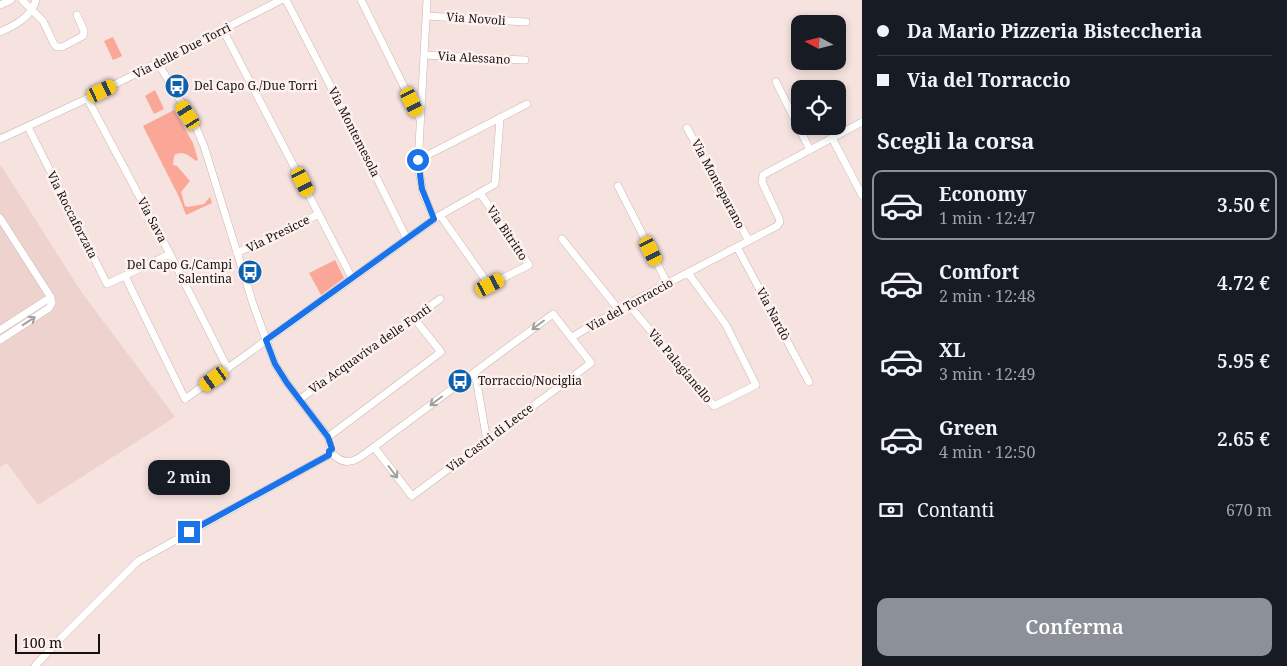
<!DOCTYPE html>
<html lang="it">
<meta charset="utf-8">
<style>
:root{--surface:#171b24;--page:#242831;--text:#f1f3f6;--muted:#9ea1a6;--line:#363941;--accent:#8c9099}
body{margin:0;font-family:"Noto Serif",serif;background:var(--page);color:var(--text);height:100vh;display:flex;flex-direction:column;font-size:19px;white-space:nowrap}
*{box-sizing:border-box;margin:0}
p{font-size:16px;color:var(--muted)}
.icon{flex:none;width:28px;height:28px;fill:none;stroke:currentColor;stroke-width:2;stroke-linecap:round;stroke-linejoin:round}
.map{position:relative;flex:1;overflow:hidden}
.panel{display:flex;flex-direction:column;background:var(--surface);width:425px}
.panel>*{flex:none}
.banner{display:grid;align-content:center;height:110px;padding:0 15px;background:var(--surface)}
.needle{width:32px;rotate:277deg}
.tools{position:absolute;left:791px;top:15px;display:grid;gap:10px}
.tools a{display:grid;place-items:center;width:55px;height:55px;border-radius:10px;background:var(--surface);box-shadow:0 2px 8px #0003;font-size:25px}
.scale{position:absolute;left:15px;bottom:12px;width:85px;box-sizing:border-box;padding-left:5px;border:2px solid #17100f;border-top:0;font-size:14px;line-height:18px;white-space:nowrap;color:#17100f;-webkit-text-stroke:4px #fdf2ef;paint-order:stroke}
.end{position:absolute;width:22px;height:22px;margin:-11px;border:6px solid #1a73e8;background:#fff;box-shadow:0 0 0 2px #fff}
.from{border-radius:50%}
.bubble{position:absolute;height:35px;border-radius:10px;background:var(--surface);box-shadow:0 2px 8px #0003;font-size:16px;font-weight:600;line-height:35px;text-align:center}
.car{position:absolute;width:15px;height:30px;margin:-15px -8px;border-radius:6px;box-shadow:0 0 4px 1px #0007;background:linear-gradient(#f5c518 24%,#345 0 40%,#f5c518 0 76%,#345 0 86%,#f5c518 0)}
.banner b{display:flex;align-items:center;gap:18px;height:48px;font-size:19px}
.banner b+b{border-top:1px solid var(--line)}
.banner i{width:12px;height:12px;background:var(--text)}
ul{padding:0;list-style:none}
li{display:flex;align-items:center;gap:15px;height:70px;margin:0 10px 8px;padding:0 5px;border:2px solid transparent;border-radius:10px}
li div{flex:1}
li b{display:block;font-size:19px}
li em{font-style:normal;font-weight:600}
li.current{border-color:var(--accent)}
li>.icon{width:45px;height:45px;stroke-width:1.5}
h2{padding:0 15px;font-size:22px;line-height:60px}
.pay{display:flex;align-items:center;gap:12px;height:55px;padding:0 15px;font-size:19px}
.pay p{margin-inline-start:auto}
.cta{display:flex;gap:10px;margin-top:auto;padding:10px 15px}
.cta a{flex:1;height:58px;border-radius:10px;background:var(--accent);color:#fff;font-size:20px;font-weight:600;line-height:58px;text-align:center}
main{display:flex;flex:1;min-height:0}
.map>svg:first-child{display:block}
.built{fill:#eed2cd}
.green{fill:#fba797}
.lines{fill:none;stroke-linecap:round;stroke-linejoin:round}
.minor-casing{stroke:#c9b7b3;stroke-width:8}
.minor{stroke:#fff;stroke-width:7}
.oneway{stroke:#a29f9f}
.route{stroke:#1a73e8;stroke-width:6}
.labels{text-anchor:middle;stroke-width:5;stroke-linejoin:round;paint-order:stroke}
.street-label{font-size:12px;fill:#17100f;stroke:#fdf2ef}
.poi-label{font-size:12px;fill:#17100f;stroke:#fdf2ef;text-anchor:start}
</style>
<main>
<div class="map">
<svg width="862" height="666" viewBox="0 0 862 666">
<rect width="100%" height="100%" fill="#f6e2df"/>
<!-- built -->
<path class="built" d="M0 164 82 293 175 417 38 505 7 463 0 467Z"/>
<!-- green -->
<path class="green" d="M113 37 122 56 113 60 104 41Z
M155 90 164 109 154 114 145 96Z
M174 110 193 143 198 160 196 161C190 156 181 149 174 156L173 165 177 166 190 181 181 192 185 206 188 207 204 204 210 197 212 203 186 215 179 197 143 126Z
M335 260 344 278 321 295 309 273Z"/>
<g class="lines">
<defs>
<path id="minor" d="M22 0 43 21 54 44 57 47H62L83 36 84 31 77 15
M286 0 348 120 407 239
M361 0 420 119
M427 0 418 165 423 193 434 219
M0 5 11 0
M426 16 526 22
M223 30 352 278
M0 32C16 25 31 17 36 0
M424 55 525 60
M158 63 196 127 204 146 253 304 275 364 287 383 328 437 331 449
M776 82 810 150
M87 98 170 254 228 369
M28 127 107 284 170 254
M687 128 749 241
M832 138 862 195
M0 139 82 101 281 0
M418 160 527 104
M618 186 667 283
M440 215 489 285 529 265 480 193
M0 218 50 296 52 303 49 308 0 340
M562 239 619 310
M737 247 809 382
M237 253 319 214
M125 276 185 399 437 217 495 184 500 119
M628 304 714 406 756 385 726 325 688 273
M0 330 51 297
M572 337 628 304 777 226 780 222 779 218 762 182 763 175 862 122
M475 372 487 441
M300 399 440 299
M328 437 441 352 413 317
M335 456C349 469 362 456 374 447L553 314 591 363 412 496 374 447
M35 666 62 637 138 561 329 455"/>
</defs>
<!-- minor casing -->
<use href="#minor" class="minor-casing"/>
<!-- minor -->
<use href="#minor" class="minor"/>
</g>
<!-- one-way arrows -->
<defs><path id="oneway-shaft" d="M-6 0H5M1.5-3L5.5 0L1.5 3" fill="none" stroke-width="1.6" stroke-linecap="round" stroke-linejoin="round" transform="scale(1.25)"/></defs>
<g class="oneway">
<use href="#oneway-shaft" transform="translate(29 321) rotate(-33)"/>
<use href="#oneway-shaft" transform="translate(538 325) rotate(143)"/>
<use href="#oneway-shaft" transform="translate(436 401) rotate(143)"/>
<use href="#oneway-shaft" transform="translate(393 472) rotate(53)"/>
</g>
<g class="lines">
<!-- route -->
<path class="route" d="M189 532 329 455V451L332 449 328 437 287 383 275 364 266 340 434 219 422 189 418 160"/>
</g>
<!-- icons -->
<defs>
<symbol id="bus-disc" viewBox="-11 -11 22 22"><circle r="9.5" fill="#0d61af" stroke="#fdf2ef"/><path d="M-5-6H5V4H4V6H2V4H-2V6H-4V4H-5ZM-3.5-4V0h7V-4ZM-3.5 1.2v1.5H-2V1.2ZM2 1.2v1.5H3.5V1.2Z" fill="#fff"/></symbol>
</defs>
<g fill-rule="evenodd">
<use href="#bus-disc" x="163" y="72" width="28" height="28"/>
<use href="#bus-disc" x="236" y="258" width="28" height="28"/>
<use href="#bus-disc" x="446" y="367" width="28" height="28"/>
</g>
<g class="labels">
<!-- street labels -->
<g class="street-label">
<text transform="translate(476 19) rotate(4)" y="4">Via Novoli</text>
<text transform="translate(182 51) rotate(-27)" y="4">Via delle Due Torri</text>
<text transform="translate(474 58) rotate(3)" y="4">Via Alessano</text>
<text transform="translate(354 132) rotate(63)" y="4">Via Montemesola</text>
<text transform="translate(718 184) rotate(62)" y="4">Via Monteparano</text>
<text transform="translate(72 215) rotate(63)" y="4">Via Roccaforzata</text>
<text transform="translate(152 220) rotate(62)" y="4">Via Sava</text>
<text transform="translate(507 233) rotate(56)" y="4">Via Bitritto</text>
<text transform="translate(278 234) rotate(-26)" y="4">Via Presicce</text>
<text transform="translate(630 305) rotate(-29)" y="4">Via del Torraccio</text>
<text transform="translate(773 314) rotate(62)" y="4">Via Nardò</text>
<text transform="translate(370 349) rotate(-35)" y="4">Via Acquaviva delle Fonti</text>
<text transform="translate(680 366) rotate(50)" y="4">Via Palagianello</text>
<text transform="translate(490 438) rotate(-37)" y="4">Via Castri di Lecce</text>
</g>
<!-- poi labels -->
<g class="poi-label">
<text x="194" y="90">Del Capo G./Due Torri</text>
<text x="232" y="269" text-anchor="end">Del Capo G./Campi<tspan x="232" dy="14">Salentina</tspan></text>
<text x="478" y="385">Torraccio/Nociglia</text>
</g>
</g>
</svg>
<div class="tools">
<a><svg class="needle" viewBox="-14 -14 28 28"><path d="M0-13l5 13h-10z" fill="#e53935"/><path d="M0 13l5-13h-10z" fill="#9ea1a6"/></svg></a>
<a><svg class="icon" aria-label="locate" viewBox="0 0 24 24"><circle cx="12" cy="12" r="6"/><path d="M12 2v4M12 18v4M2 12h4M18 12h4"/></svg></a>
</div>
<div class="scale">100 m</div>
<i class="end from" style="left:418px;top:160px"></i>
<i class="end" style="left:189px;top:532px"></i>
<div class="bubble" style="left:148px;top:460px;width:82px">2 min</div>
<i class="car" style="left:102px;top:91px;rotate:64deg"></i>
<i class="car" style="left:412px;top:102px;rotate:154deg"></i>
<i class="car" style="left:188px;top:115px;rotate:328deg"></i>
<i class="car" style="left:303px;top:182px;rotate:153deg"></i>
<i class="car" style="left:651px;top:251px;rotate:153deg"></i>
<i class="car" style="left:490px;top:285px;rotate:63deg"></i>
<i class="car" style="left:214px;top:379px;rotate:235deg"></i>
</div>
<section class="panel">
<div class="banner">
<b><i class="from"></i>Da Mario Pizzeria Bisteccheria</b>
<b><i></i>Via del Torraccio</b>
</div>
<h2>Scegli la corsa</h2>
<ul>
<li class="current"><svg class="icon" aria-label="car" viewBox="0 0 24 24"><path d="M5 17H2v-5l4-1 3-4h7l3 4 3 1v5h-3M9 17h6M6 11h13"/><circle cx="7" cy="17" r="2"/><circle cx="17" cy="17" r="2"/></svg><div><b>Economy</b><p>1 min · 12:47</p></div><em>3.50 €</em></li>
<li><svg class="icon" aria-label="car" viewBox="0 0 24 24"><path d="M5 17H2v-5l4-1 3-4h7l3 4 3 1v5h-3M9 17h6M6 11h13"/><circle cx="7" cy="17" r="2"/><circle cx="17" cy="17" r="2"/></svg><div><b>Comfort</b><p>2 min · 12:48</p></div><em>4.72 €</em></li>
<li><svg class="icon" aria-label="car" viewBox="0 0 24 24"><path d="M5 17H2v-5l4-1 3-4h7l3 4 3 1v5h-3M9 17h6M6 11h13"/><circle cx="7" cy="17" r="2"/><circle cx="17" cy="17" r="2"/></svg><div><b>XL</b><p>3 min · 12:49</p></div><em>5.95 €</em></li>
<li><svg class="icon" aria-label="car" viewBox="0 0 24 24"><path d="M5 17H2v-5l4-1 3-4h7l3 4 3 1v5h-3M9 17h6M6 11h13"/><circle cx="7" cy="17" r="2"/><circle cx="17" cy="17" r="2"/></svg><div><b>Green</b><p>4 min · 12:50</p></div><em>2.65 €</em></li>
</ul>
<div class="pay"><svg class="icon" aria-label="cash" viewBox="0 0 24 24"><path d="M3 7h18v10H3z"/><circle cx="12" cy="12" r="2"/></svg>Contanti<p>670 m</p></div>
<div class="cta"><a>Conferma</a></div>
</section>
</main>
